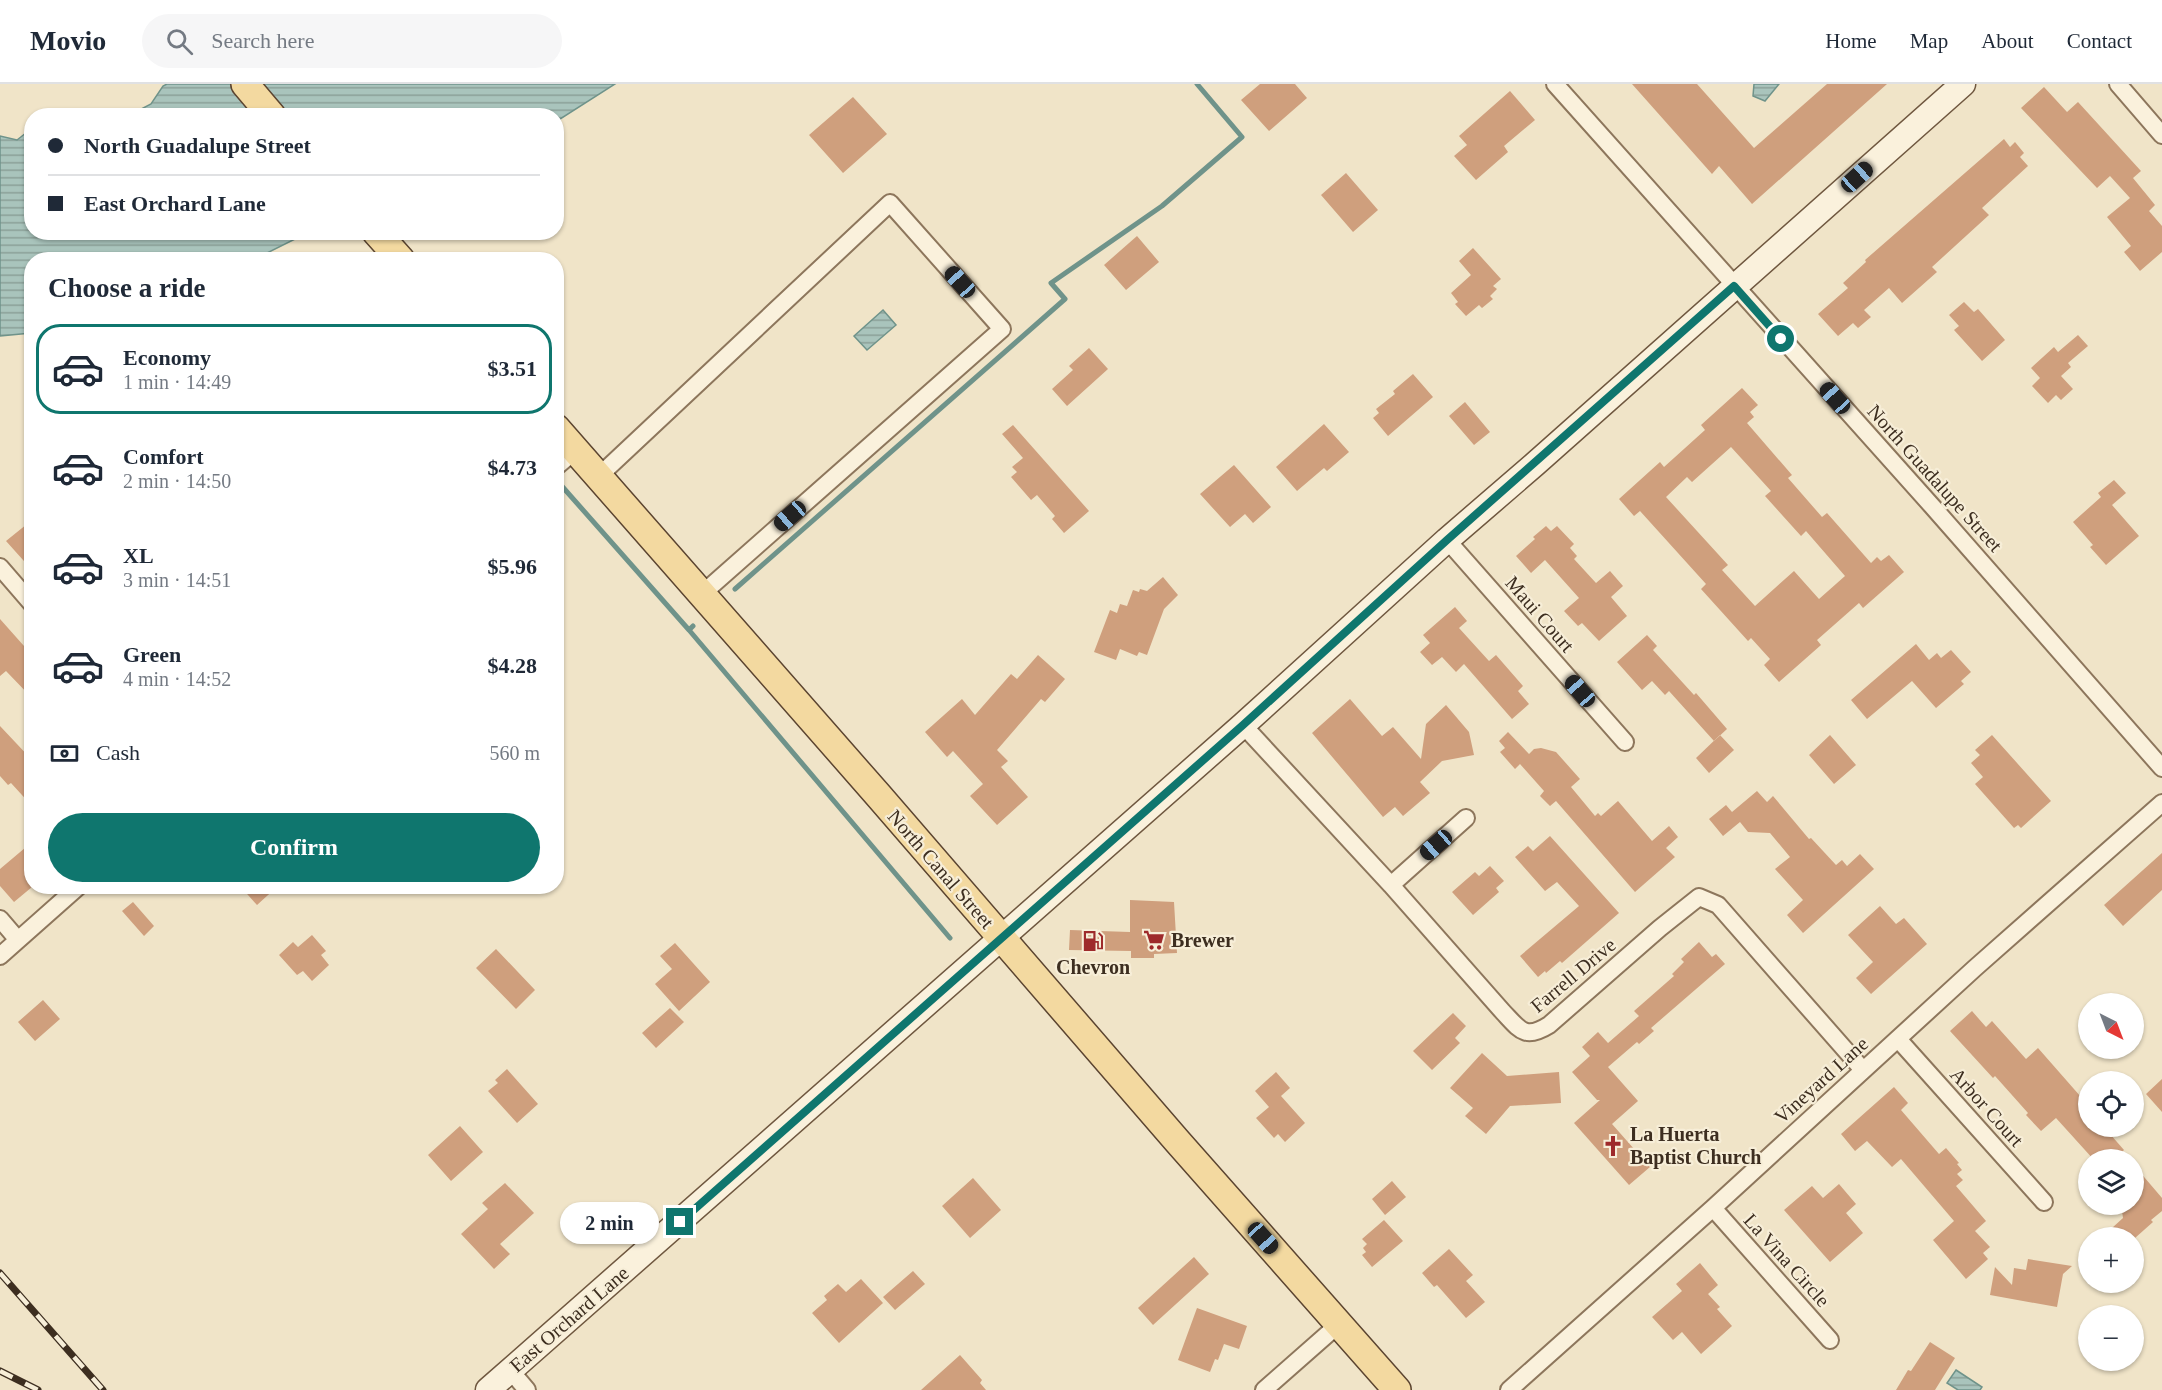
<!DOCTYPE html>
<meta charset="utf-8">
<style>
:root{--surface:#fff;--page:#f6f6f7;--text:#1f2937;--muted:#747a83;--line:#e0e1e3;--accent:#0f766e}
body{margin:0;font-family:"Times New Roman",serif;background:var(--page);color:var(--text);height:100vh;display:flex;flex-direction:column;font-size:22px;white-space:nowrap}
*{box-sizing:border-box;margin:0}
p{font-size:20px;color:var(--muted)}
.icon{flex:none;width:33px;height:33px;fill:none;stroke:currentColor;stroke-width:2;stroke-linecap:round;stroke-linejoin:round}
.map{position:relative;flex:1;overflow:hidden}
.details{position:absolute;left:24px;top:168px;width:540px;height:642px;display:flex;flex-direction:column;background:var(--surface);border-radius:24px;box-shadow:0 2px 4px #0004}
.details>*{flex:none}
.top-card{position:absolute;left:24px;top:24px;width:540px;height:132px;border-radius:24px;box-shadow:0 2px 4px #0004;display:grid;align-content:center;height:132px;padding:0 24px;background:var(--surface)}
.needle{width:39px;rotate:138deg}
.fabs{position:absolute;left:2078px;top:909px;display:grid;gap:12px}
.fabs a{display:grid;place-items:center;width:66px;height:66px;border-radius:50%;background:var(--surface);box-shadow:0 2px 4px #0004;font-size:30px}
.end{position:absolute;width:27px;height:27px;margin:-14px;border:8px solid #0f766e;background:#fff;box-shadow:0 0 0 3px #fff}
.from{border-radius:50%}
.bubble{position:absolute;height:42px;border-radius:21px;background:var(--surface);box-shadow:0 2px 4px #0004;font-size:20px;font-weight:800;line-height:42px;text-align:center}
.car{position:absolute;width:18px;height:36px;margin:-18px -9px;border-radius:8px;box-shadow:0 0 4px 2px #0007;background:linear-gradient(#222 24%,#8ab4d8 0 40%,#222 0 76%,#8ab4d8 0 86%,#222 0)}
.top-card b{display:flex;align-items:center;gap:21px;height:57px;font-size:22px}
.top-card b+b{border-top:2px solid var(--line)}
.top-card i{width:15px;height:15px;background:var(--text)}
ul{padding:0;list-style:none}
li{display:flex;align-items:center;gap:18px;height:90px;margin:0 12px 9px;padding:0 12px;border:3px solid transparent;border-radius:24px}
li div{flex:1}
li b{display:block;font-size:22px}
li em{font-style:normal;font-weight:800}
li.on{border-color:var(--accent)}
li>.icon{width:54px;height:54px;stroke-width:1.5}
h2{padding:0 24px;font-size:27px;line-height:72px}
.pay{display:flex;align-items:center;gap:15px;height:66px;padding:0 24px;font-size:22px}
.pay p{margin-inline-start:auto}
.cta{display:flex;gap:12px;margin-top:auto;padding:12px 24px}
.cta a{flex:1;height:69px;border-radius:36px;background:var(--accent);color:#fff;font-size:24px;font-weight:800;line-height:69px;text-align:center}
header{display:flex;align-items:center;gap:36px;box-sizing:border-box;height:84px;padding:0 30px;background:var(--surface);border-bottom:2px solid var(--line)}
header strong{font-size:28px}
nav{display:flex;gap:33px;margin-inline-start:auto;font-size:21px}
.search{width:420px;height:54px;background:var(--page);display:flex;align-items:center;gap:15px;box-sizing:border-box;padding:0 21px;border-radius:33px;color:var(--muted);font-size:22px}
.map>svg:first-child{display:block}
.water{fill:url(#water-rules);stroke:#6f938a;stroke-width:1.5}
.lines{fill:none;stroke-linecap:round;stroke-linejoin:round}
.stream{stroke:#6f938a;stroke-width:5}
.building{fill:#cf9f7d;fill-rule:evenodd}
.street-casing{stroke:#8d765c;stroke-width:20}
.secondary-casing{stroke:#6f573f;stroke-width:27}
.primary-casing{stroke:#5b4430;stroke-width:30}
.street{stroke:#faf1dc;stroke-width:16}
.secondary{stroke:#faf1dc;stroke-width:24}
.primary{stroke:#f3d9a0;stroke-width:27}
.rail-casing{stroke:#3d2e20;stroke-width:7}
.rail{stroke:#f7eed8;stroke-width:4.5;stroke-dasharray:14;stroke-linecap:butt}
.route{stroke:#0f766e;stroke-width:8}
.labels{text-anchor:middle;stroke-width:4.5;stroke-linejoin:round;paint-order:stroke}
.street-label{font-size:20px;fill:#3d2e20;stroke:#f7eed8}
.poi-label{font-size:20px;font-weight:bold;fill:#3d2e20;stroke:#f7eed8;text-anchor:start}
</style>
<header>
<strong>Movio</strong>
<div class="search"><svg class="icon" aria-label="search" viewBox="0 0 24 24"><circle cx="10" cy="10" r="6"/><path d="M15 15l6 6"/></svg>Search here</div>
<nav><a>Home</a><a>Map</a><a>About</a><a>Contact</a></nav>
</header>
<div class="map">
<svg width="2162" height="1306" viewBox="0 0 2162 1306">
<defs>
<pattern id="water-rules" width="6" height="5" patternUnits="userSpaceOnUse" patternTransform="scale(1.5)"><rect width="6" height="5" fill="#a9c4bc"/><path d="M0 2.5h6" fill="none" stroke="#8ba098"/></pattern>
</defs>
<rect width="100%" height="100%" fill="#f0e4c8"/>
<!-- water -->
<path class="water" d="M167 0H615L557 37 556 32H128L151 20 163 2Z
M1754 0H1779L1765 17 1753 12Z
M31 45 32 148 312 149 295 155 255 175 32 176 31 249 0 252V52L17 56Z
M883 226 896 241 867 266 854 252Z
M1956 1286 1982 1303 1980 1306H1958L1947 1299Z"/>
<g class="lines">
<!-- stream -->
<path class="stream" d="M560 400 689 546 693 542
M735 505 1065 215 1051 199 1162 122 1242 53 1197 0
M689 546 950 854"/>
</g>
<!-- building -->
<path class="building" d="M1260 0H1295L1307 14 1269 47 1241 16Z
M1632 0H1697L1754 64 1827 0H1887L1752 120 1719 82 1712 90Z
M2044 3 2067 28 2078 18 2141 87 2133 94 2155 121 2149 127 2162 142V168L2140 187 2124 168 2131 162 2107 133 2130 114 2110 92 2097 104 2021 24Z
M1510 7 1535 36 1504 62 1508 68 1476 96 1454 72 1467 61 1459 52Z
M853 13 887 50 843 89 809 51Z
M2004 55 2010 63 2015 58 2024 69 2020 73 2028 82 1982 124 1989 131 1932 183 1937 188 1902 219 1889 204 1864 226 1871 233 1858 244 1853 239 1838 252 1818 230 1848 204 1843 199 1866 178 1865 176Z
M1346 89 1378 126 1353 148 1321 111Z
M1137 152 1159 178 1126 206 1104 181Z
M1473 164 1501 195 1493 202 1497 205 1490 212 1493 215 1482 224 1479 221 1466 232 1455 220 1458 218 1451 209 1471 191 1459 177Z
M1964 218 1974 228 1978 225 2005 256 1982 277 1954 246 1959 242 1949 231Z
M2078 251 2088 262 2068 279 2071 283 2061 292 2073 305 2061 316 2056 311 2048 319 2032 302 2040 294 2031 284 2054 263 2058 268Z
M1089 264 1108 285 1067 322 1052 305 1073 286 1069 282Z
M1413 290 1433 313 1388 352 1373 334 1379 329 1376 325 1395 310 1393 307Z
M1742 304 1758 321 1750 328 1754 333 1747 339 1792 391 1788 394 1822 433 1827 429 1871 479 1877 473 1881 477 1889 471 1904 488 1863 524 1859 519 1817 556 1821 561 1779 598 1764 581 1770 575 1751 554 1748 557 1701 505 1706 500 1640 427 1634 432 1619 415 1660 378 1664 383 1705 346 1701 341ZM1731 363 1771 407 1765 412 1801 452 1806 447 1845 492 1819 515 1794 487 1755 522 1722 486 1728 481 1666 413 1687 393 1692 398Z
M1465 318 1490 348 1474 361 1449 332Z
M1324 340 1349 368 1327 387 1324 384 1297 407 1276 383Z
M1013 341 1089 427 1064 449 1052 435 1055 432 1037 411 1031 416 1011 393 1017 388 1012 383 1023 374 1002 350Z
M1234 381 1271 423 1253 439 1245 430 1230 443 1200 410Z
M2114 396 2126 409 2112 421 2139 452 2106 481 2090 463 2093 461 2073 438 2101 413 2098 409Z
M32 436V486L6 457Z
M1546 442 1551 447 1557 442 1574 460 1570 464 1577 472 1574 475 1596 499 1610 487 1623 502 1611 513 1627 532 1599 557 1582 539 1578 542 1564 527 1579 514 1545 476 1531 489 1516 472 1535 455 1533 453Z
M1163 493 1178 511 1164 525 1147 571 1139 568 1137 572 1120 565 1116 576 1094 568 1110 526 1117 529 1120 520 1127 522 1133 506 1139 508 1140 505 1147 507Z
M1455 523 1467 537 1459 544 1489 577 1496 571 1523 602 1518 607 1529 620 1512 635 1464 580 1456 588 1442 573 1432 581 1420 568 1430 559 1423 551Z
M0 535 32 571V614L6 587 0 592Z
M1647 551 1657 562 1653 566 1694 611 1696 609 1727 645 1714 657 1669 607 1665 611 1652 597 1642 606 1617 578Z
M1916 560 1929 576 1937 569 1941 574 1951 566 1971 588 1961 597 1964 600 1936 624 1912 597 1867 635 1851 616Z
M1038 571 1065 595 1045 618 1041 615 997 666 1008 677 1001 683 1028 713 997 741 970 712 983 700 953 667 947 673 925 648 962 615 975 631 1011 590 1017 595Z
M1350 615 1382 652 1393 643 1421 675 1426 640 1446 621 1469 648 1474 671 1442 677 1420 698 1430 709 1403 732 1395 723 1383 733 1312 649Z
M0 642 32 676V722L11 699 8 701 0 692Z
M1508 648 1529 670 1534 665 1541 664 1556 668 1580 695 1571 703 1595 732 1598 729 1601 732 1618 717 1652 757 1669 742 1678 753 1666 764 1675 773 1635 808 1556 717 1550 722 1540 712 1544 707 1520 680 1515 685 1500 668 1505 664 1499 657Z
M1720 651 1734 666 1709 689 1696 674Z
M1830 651 1856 681 1834 700 1809 671Z
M1992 651 2051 717 2021 744 2018 741 2014 744 1975 700 1983 693 1971 679 1980 671 1975 666Z
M1757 707 1767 718 1773 712 1809 755 1811 754 1836 781 1842 776 1847 782 1860 770 1874 785 1803 849 1787 831 1803 816 1775 785 1790 773 1770 749 1748 748 1740 738 1723 752 1709 735 1726 721 1732 728Z
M1550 752 1619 829 1562 879 1560 877 1546 889 1545 887 1538 893 1520 872 1579 822 1557 798 1545 807 1515 773 1528 762 1533 767Z
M32 758V803L14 818 0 802V785Z
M2162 769V806L2123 842 2104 821Z
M1490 782 1504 797 1496 804 1499 808 1473 831 1452 808 1475 788 1479 792Z
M240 802H278L257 821Z
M1130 816 1174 818 1177 869 1154 870V874H1131V867L1069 866 1070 846 1130 848Z
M133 818 154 842 144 852 122 827Z
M1880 822 1896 840 1904 834 1927 860 1871 910 1856 894 1873 878 1848 851Z
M312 851 326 867 321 871 329 881 312 897 303 887 297 891 279 871 293 858 298 863Z
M1699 858 1712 873 1716 870 1725 880 1651 944 1654 947 1639 960 1637 958 1608 983 1638 1017 1612 1040 1650 1083 1629 1101 1574 1039 1600 1016H1597L1572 988 1590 972 1582 963 1598 948 1608 959 1639 932 1634 927 1674 892 1672 890 1684 878 1681 875Z
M675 859 710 898 679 927 655 900 672 885 660 872Z
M496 865 535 906 516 925 476 884Z
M43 916 60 935 35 957 18 938Z
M670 924 684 938 656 964 642 949Z
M1972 927 1986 943 1992 937 2026 975 2038 964 2088 1021V1042H2103L2124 1066 2114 1076H2094L2056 1034 2041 1047 2026 1031 2028 1029 1995 992 1993 994 1950 947Z
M1453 929 1466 942 1455 954 1460 959 1432 986 1413 967Z
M1482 969 1507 992 1559 988 1561 1019 1510 1022 1486 1050 1465 1032 1473 1024 1450 1004Z
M507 985 538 1020 517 1039 488 1007 498 999 495 996Z
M1276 988 1290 1004 1281 1012 1305 1039 1285 1058 1278 1050 1274 1054 1256 1034 1269 1023 1255 1007Z
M2162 995V1028L2146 1010Z
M1894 1003 1908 1019 1901 1026 1939 1070 1946 1064 1959 1079 1957 1080 1962 1086 1957 1090 1963 1096 1956 1102 1986 1137 1975 1147 1990 1163 1983 1169 1988 1175 1966 1195 1933 1156 1954 1137 1901 1075 1892 1083 1867 1057 1855 1067 1841 1050Z
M460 1042 483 1068 451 1097 428 1071Z
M2133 1080 2162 1114V1127L2151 1136 2153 1138 2135 1154H2101L2123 1134 2121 1120H2133Z
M973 1094 1001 1126 970 1154 942 1122Z
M1392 1097 1406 1113 1385 1131 1372 1115Z
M505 1099 534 1129 500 1160 510 1170 494 1185 461 1150 488 1125 482 1119Z
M1839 1100 1856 1120 1846 1129 1863 1149 1830 1178 1784 1126 1812 1102 1823 1114Z
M1384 1136 1403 1157 1372 1183 1362 1171 1366 1168 1363 1164 1367 1160 1362 1155Z
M1449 1165 1473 1191 1466 1197 1485 1218 1466 1234 1437 1201 1434 1203 1422 1189Z
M1194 1173 1209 1190 1153 1241 1138 1224Z
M2028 1175 2072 1182 2063 1190 2057 1223 1990 1211 1995 1183 2012 1201 2014 1184 2026 1186Z
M1700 1179 1718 1201 1708 1210 1720 1223 1717 1225 1732 1242 1701 1270 1682 1248 1673 1256 1652 1233 1682 1207 1676 1200Z
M913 1187 925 1200 895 1226 883 1213Z
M861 1195 883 1219 839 1259 812 1229 827 1216 824 1212 838 1200 846 1208Z
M1197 1224 1247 1242 1239 1265 1224 1260 1218 1276 1215 1275 1210 1288 1178 1276Z
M1930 1258 1955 1274 1935 1306H1896L1908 1286 1911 1287Z
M960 1271 982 1296 980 1299 986 1306H921Z"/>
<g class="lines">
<defs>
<path id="street" d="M1555 0 1932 422 2162 684
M2118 0 2162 51
M556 383 576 366
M599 392 890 119 1002 245 702 510
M1447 456 1625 658
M0 483 32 520
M1243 641 1391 801 1503 928C1520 946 1525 956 1549 941L1660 844 1699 813 1718 821 1863 986
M1391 801 1466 734
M0 835 18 856
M0 872 79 802
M1898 955 2044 1118
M1713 1124 1830 1256
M510 1286 527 1306
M1264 1306 1339 1240
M1509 1306 1713 1124 1975 884 2162 719"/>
<path id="secondary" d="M488 1306 1243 641 1447 456 1535 380 1963 0"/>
<path id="primary" d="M245 0 272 32
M376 148 401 176
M556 344 878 711 1178 1058 1397 1306"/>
</defs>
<!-- street casing -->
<use href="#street" class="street-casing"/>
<!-- secondary casing -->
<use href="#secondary" class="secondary-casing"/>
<!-- primary casing -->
<use href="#primary" class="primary-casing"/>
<!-- street -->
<use href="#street" class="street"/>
<!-- secondary -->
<use href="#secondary" class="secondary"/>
<!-- primary -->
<use href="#primary" class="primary"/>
<defs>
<path id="rail" d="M0 1189 103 1306
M0 1287 38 1306"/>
</defs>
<!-- rail casing -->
<use href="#rail" class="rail-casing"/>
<!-- rail -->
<use href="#rail" class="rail"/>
</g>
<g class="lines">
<!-- route -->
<path class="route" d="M680 1138 1243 641 1447 456 1734 202 1781 255"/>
</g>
<!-- icons -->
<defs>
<symbol id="supermarket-bare" viewBox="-9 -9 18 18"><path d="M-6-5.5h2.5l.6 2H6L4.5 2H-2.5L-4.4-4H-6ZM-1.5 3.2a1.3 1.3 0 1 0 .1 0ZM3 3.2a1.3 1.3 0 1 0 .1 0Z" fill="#9e2a2b" stroke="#f7eed8" stroke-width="2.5" paint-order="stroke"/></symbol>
<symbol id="fuel-bare" viewBox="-9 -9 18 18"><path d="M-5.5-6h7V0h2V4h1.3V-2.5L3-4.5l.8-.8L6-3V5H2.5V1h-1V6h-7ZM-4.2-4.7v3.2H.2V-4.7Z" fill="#9e2a2b" stroke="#f7eed8" stroke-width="2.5" paint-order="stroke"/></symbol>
<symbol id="church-bare" viewBox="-9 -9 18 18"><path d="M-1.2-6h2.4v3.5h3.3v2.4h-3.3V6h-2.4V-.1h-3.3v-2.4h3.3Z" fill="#9e2a2b" stroke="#f7eed8" stroke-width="2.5" paint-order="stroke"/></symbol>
</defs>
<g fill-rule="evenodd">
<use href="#supermarket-bare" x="1139" y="841" width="30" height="30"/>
<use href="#fuel-bare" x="1078" y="842" width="30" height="30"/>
<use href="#church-bare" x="1598" y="1047" width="30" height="30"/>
</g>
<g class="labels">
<!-- street labels -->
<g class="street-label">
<text transform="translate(1935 394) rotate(48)" y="7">North Guadalupe Street</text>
<text transform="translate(1540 530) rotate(49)" y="7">Maui Court</text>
<text transform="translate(941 785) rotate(49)" y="7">North Canal Street</text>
<text transform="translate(1573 891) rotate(-40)" y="7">Farrell Drive</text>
<text transform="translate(1821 996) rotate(-42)" y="7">Vineyard Lane</text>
<text transform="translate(1987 1023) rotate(48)" y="7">Arbor Court</text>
<text transform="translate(1787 1176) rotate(48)" y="7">La Vina Circle</text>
<text transform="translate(569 1235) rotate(-41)" y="7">East Orchard Lane</text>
</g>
<!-- poi labels -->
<g class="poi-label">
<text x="1171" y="863">Brewer</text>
<text x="1093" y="890" text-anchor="middle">Chevron</text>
<text x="1630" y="1057">La Huerta<tspan x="1630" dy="23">Baptist Church</tspan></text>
</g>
</g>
</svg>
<div class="fabs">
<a><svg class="needle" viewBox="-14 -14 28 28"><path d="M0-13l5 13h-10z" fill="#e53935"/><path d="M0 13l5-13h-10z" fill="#747a83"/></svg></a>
<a><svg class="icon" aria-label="locate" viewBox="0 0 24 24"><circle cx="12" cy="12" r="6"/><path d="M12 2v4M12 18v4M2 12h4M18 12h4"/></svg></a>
<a><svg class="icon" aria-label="layers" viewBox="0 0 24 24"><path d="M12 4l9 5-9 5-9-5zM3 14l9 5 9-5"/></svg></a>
<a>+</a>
<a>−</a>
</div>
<i class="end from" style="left:1781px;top:255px"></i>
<i class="end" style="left:680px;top:1138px"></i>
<div class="bubble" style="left:560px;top:1118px;width:99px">2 min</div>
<i class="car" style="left:1857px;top:93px;rotate:48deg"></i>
<i class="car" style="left:960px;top:198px;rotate:318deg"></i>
<i class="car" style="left:1835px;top:314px;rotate:318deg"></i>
<i class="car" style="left:790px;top:432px;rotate:229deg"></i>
<i class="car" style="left:1580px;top:607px;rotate:319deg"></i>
<i class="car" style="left:1436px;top:761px;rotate:229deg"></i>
<i class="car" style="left:1263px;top:1154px;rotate:138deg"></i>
<div class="top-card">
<b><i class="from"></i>North Guadalupe Street</b>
<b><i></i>East Orchard Lane</b>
</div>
<section class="details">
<h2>Choose a ride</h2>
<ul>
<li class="on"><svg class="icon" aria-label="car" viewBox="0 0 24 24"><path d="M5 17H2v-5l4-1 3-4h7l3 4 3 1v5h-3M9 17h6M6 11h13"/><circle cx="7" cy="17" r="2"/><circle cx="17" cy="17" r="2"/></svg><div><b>Economy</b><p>1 min · 14:49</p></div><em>$3.51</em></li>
<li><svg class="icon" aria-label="car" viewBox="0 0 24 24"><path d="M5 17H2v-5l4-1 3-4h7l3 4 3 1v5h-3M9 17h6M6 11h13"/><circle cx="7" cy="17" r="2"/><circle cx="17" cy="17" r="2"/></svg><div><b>Comfort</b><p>2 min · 14:50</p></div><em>$4.73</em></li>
<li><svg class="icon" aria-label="car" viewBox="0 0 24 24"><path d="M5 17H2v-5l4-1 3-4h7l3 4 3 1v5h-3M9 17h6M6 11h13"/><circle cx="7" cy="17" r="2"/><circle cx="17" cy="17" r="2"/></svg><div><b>XL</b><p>3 min · 14:51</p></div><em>$5.96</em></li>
<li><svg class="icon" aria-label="car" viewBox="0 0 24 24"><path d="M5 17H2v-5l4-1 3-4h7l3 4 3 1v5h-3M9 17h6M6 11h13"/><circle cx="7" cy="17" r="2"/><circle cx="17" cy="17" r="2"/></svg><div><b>Green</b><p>4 min · 14:52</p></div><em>$4.28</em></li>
</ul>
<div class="pay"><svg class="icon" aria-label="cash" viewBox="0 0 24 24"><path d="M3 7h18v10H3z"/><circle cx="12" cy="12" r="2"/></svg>Cash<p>560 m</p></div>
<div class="cta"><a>Confirm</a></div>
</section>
</div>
